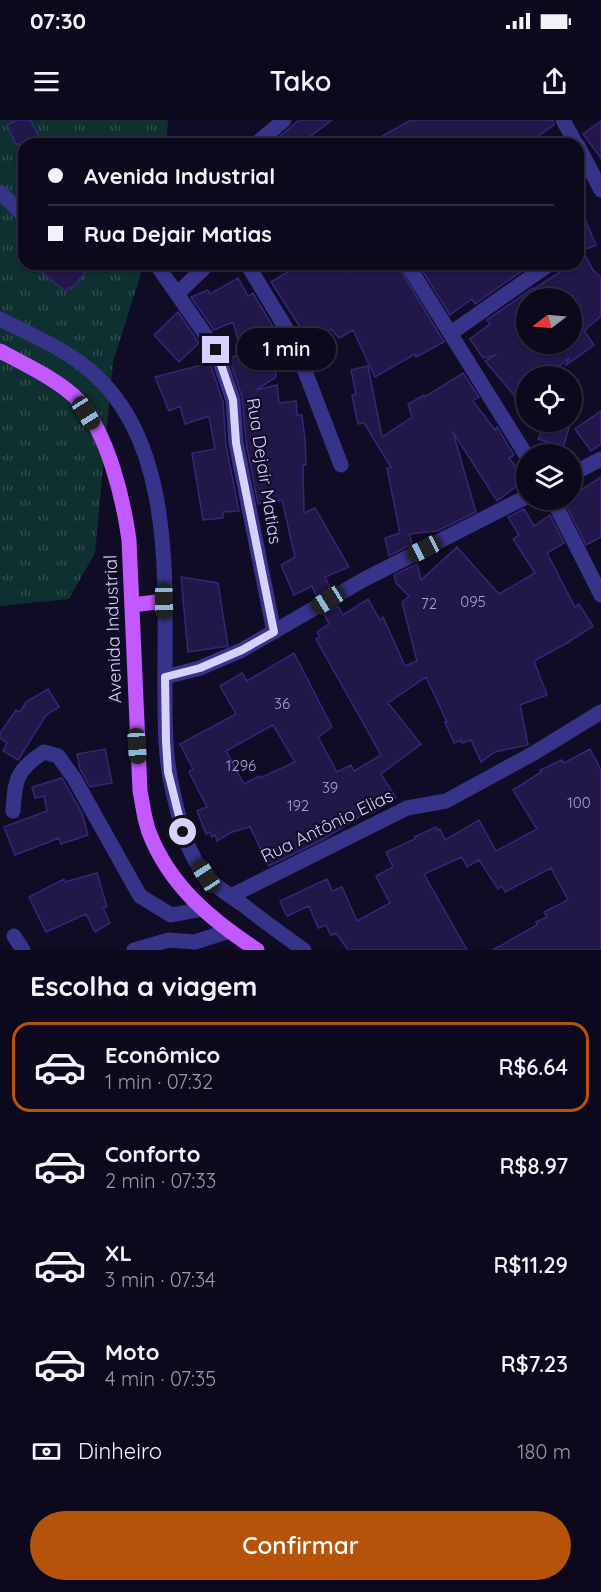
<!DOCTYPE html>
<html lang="pt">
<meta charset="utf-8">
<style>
:root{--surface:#0d091c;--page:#161225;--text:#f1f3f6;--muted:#9a9aa3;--line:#2d2a3b;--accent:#b45309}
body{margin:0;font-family:Quicksand,sans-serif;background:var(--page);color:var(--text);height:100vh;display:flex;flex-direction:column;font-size:22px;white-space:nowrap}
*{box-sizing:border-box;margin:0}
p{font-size:20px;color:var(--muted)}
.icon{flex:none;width:33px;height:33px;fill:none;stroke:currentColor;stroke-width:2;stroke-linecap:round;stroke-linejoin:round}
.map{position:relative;height:830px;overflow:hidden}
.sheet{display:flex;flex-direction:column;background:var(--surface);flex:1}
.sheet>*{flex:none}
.guide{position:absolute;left:18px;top:18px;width:566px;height:132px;border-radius:18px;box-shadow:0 2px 4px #0004,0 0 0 2px var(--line);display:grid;align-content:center;height:132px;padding:0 30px;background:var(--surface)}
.needle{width:39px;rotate:254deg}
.controls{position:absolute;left:516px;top:168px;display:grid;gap:12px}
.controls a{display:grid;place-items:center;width:66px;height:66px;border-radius:50%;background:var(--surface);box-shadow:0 2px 4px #0004,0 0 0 2px var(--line);font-size:30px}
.end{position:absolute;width:27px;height:27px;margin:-14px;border:8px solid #d7d1ff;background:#111;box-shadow:0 0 0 3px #111}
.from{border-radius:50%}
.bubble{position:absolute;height:42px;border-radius:21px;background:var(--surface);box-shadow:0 2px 4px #0004,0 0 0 2px var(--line);font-size:20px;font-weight:600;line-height:42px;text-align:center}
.car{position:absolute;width:18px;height:36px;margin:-18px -9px;border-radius:8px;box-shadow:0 0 4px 2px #0007;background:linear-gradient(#222 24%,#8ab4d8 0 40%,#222 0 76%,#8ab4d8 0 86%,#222 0)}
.guide b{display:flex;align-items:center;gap:21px;height:57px;font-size:22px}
.guide b+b{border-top:2px solid var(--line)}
.guide i{width:15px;height:15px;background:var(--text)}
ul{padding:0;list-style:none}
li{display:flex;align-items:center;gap:18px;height:90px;margin:0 12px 9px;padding:0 18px;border:3px solid transparent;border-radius:18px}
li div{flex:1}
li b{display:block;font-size:22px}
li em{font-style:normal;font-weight:600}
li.on{border-color:var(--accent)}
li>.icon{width:54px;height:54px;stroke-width:1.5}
h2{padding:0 30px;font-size:27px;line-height:72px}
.pay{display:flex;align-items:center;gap:15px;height:66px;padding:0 30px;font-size:22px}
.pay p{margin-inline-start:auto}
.action{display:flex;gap:12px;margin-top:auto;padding:12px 30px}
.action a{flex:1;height:69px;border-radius:36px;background:var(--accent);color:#fff;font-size:24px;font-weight:600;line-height:69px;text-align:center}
.status{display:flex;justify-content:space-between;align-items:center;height:42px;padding:0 30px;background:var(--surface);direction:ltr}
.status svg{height:16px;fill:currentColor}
header{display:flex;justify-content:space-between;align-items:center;height:78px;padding:0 30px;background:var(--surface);font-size:27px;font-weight:600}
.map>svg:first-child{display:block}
.grass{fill:url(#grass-tufts)}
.building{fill:#211749;stroke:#372677;stroke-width:1.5;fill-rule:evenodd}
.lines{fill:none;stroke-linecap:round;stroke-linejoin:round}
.minor{stroke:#373389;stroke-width:15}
.tertiary{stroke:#373389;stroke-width:15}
.primary{stroke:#c358ff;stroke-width:15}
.route{stroke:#d7d1ff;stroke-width:8}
.labels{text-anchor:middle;stroke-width:4.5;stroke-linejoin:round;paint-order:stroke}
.number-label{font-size:15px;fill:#aaa2d2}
.street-label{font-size:18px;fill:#d7d1ff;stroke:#110c26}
</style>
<div class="status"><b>07:30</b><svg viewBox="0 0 49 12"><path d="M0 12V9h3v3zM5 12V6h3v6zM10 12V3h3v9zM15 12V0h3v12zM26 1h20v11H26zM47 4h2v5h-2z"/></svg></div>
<header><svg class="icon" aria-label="menu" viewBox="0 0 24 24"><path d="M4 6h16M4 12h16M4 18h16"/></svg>Tako<svg class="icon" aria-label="share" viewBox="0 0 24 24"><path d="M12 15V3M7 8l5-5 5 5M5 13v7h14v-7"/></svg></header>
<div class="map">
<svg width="601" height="830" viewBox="0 0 601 830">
<defs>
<pattern id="grass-tufts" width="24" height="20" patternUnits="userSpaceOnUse" patternTransform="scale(1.5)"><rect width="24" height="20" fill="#0f3030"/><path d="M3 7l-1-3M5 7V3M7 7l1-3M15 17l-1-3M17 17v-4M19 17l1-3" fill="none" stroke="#314d4f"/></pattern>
</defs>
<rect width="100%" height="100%" fill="#110c26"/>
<!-- grass -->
<path class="grass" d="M0 0H168L166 24H24V144H144L113 242 95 433 69 479 0 486Z"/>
<!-- building -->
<path class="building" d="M17 0H30L43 24H16L7 5Z
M299 0H332L300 24H271Z
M411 0H553L554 5 537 17 542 24H368Z
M601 1V38L583 14Z
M578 83 596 125 578 132Z
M585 135 593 150 601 157V196L584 211 594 225 566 245 569 238 547 256H526V289L485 241 496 235 483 238 470 219 490 204 487 200 533 168 534 169 572 144H578V140ZM526 178H572V224H526Z
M32 144H74L85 153 71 169 69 167 65 171Z
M301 144H345L349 152 360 144H397L444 222 416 237 415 234 375 257 353 210 339 218 331 209 324 215 321 213 309 221 271 162Z
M418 144H518L522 151 475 184 472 179 450 195Z
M238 158 248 176 253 173 272 205 280 231 274 233 276 257 256 270 277 265 279 283 296 281 297 295H302L305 319 306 345H303L304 393 315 388 349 447 325 457 330 468 316 476 312 466 294 475 281 445 295 437 282 380 258 384 246 322 242 277 229 238 242 234 233 202 214 210 191 177 208 170 210 174Z
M178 192 199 223 179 242 154 215Z
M210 243 223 282 226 325 239 391 223 392V398L203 400 192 333 215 329 209 296 185 304 180 286 169 291 155 257Z
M368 246 382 317 412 297 408 284 424 275 425 277 463 253 479 277 473 281 495 310 497 307 514 335 509 338 526 359 497 381 453 312 476 392 437 411 409 414 412 424 389 436 385 418 400 413 387 348 391 347 364 303 358 304 352 275 356 274 351 250Z
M601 291V324L591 331 575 309Z
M545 302H571L563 327 538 319Z
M601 357V417L586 425 564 381 572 380V376Z
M524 389 534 406 550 395 564 423 547 433 575 487 579 484 593 506 567 523 534 541 547 575 520 585 528 625 495 632 481 642 471 620 462 623 461 620 454 623 445 602H447L426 557 388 583 421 624 381 654 396 678 372 693 370 690 322 720 269 746 250 707 232 712 217 721 215 715 212 717 210 712 206 714 197 691 207 687 189 652 193 649 180 624 236 594 220 566 242 553 247 561 294 533 332 607 318 617 337 652 351 645 354 651 381 635 316 519 320 517 317 512 329 504 324 494 338 486 343 495 368 479 380 500 383 497 405 546 417 541 402 482 409 476 396 463 394 455 417 444 421 460 457 427 499 474 535 453 513 419 519 415 508 397ZM273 605 295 642 260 658 259 656 244 664 226 631Z
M181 457 218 463 228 526 188 532Z
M48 569 59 587 46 595 18 640 3 631 7 623 0 618V613L16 590 20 592 26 582Z
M105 629 112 663 90 667 80 649 77 634Z
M590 629 601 650V830H493L537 805 536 802 547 797 544 792 568 780 551 748 505 772 502 766 498 769 479 740 467 747 462 737 424 754 467 830H348L336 813 331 816 326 805 318 808 309 786 287 796 280 781 327 759 332 771 342 767 357 801 390 783 376 756 393 747 386 732 415 719 414 717 436 707 437 710 440 709 445 720 479 700 496 731 537 709 513 670 541 652 540 650 562 640 564 643Z
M62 658 82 693 88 715 61 724 59 718 15 735 4 707 47 691 44 676 35 678 32 667Z
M97 753 107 787 103 788 110 803 95 812 86 794 46 812 29 777 64 759 65 762Z"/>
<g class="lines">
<!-- minor -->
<path class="minor" d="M563 0 576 24
M256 24 284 0
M578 26 601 70
M0 72 24 96
M156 144 216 230 233 280 236 323 274 512
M247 144 293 220 341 345
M407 144 526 335
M178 173 208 144
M451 213 548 145
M572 354 601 339
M553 380 601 475
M165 557 200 548 242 530 363 460 526 377
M13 691C15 660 16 650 44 632L58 636 74 658 140 776 171 795 203 789
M231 776 407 688 446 681 534 633 601 592
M14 816 23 830
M134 830 169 820 195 822 229 811"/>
<!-- tertiary -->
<path class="tertiary" d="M0 199C29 214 61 227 87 248 178 321 164 469 165 573 165 606 165 639 173 672 180 701 186 733 206 756 216 767 230 776 242 784 262 800 283 815 304 830"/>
<!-- primary -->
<path class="primary" d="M0 231C23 243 62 262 79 281 108 315 123 377 129 420L140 671C143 685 144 699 149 712 169 765 211 800 257 830
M132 485 164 481"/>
</g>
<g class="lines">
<!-- route -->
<path class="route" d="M183 712 168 652 166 621 165 557 200 548 242 530 274 512 236 323 233 280 216 230"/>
</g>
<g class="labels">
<!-- number labels -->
<g class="number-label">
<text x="473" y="487">095</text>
<text x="429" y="489">72</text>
<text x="282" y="589">36</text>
<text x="241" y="651">1296</text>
<text x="330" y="673">39</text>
<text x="579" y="688">100</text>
<text x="298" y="691">192</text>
</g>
<!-- street labels -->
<g class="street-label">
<text transform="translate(264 351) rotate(81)" y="6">Rua Dejair Matias</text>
<text transform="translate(113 509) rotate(-92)" y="6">Avenida Industrial</text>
<text transform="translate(327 706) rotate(-26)" y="6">Rua Antônio Elias</text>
</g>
</g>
</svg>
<div class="controls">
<a><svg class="needle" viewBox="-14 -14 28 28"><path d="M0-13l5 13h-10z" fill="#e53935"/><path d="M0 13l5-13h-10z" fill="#9a9aa3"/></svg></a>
<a><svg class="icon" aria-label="locate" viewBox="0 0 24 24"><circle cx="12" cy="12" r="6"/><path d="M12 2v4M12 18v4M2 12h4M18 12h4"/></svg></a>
<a><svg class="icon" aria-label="layers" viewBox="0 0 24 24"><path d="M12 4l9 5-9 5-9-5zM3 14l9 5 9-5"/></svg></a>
</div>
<i class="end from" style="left:183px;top:712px"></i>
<i class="end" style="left:216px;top:230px"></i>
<div class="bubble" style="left:237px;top:208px;width:99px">1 min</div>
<i class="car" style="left:86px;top:293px;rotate:148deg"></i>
<i class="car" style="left:424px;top:429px;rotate:243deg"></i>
<i class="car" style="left:328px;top:480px;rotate:238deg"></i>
<i class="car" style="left:164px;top:481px;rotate:179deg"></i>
<i class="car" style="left:137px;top:626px;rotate:176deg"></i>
<i class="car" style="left:206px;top:756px;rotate:327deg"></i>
<div class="guide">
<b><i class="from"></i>Avenida Industrial</b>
<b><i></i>Rua Dejair Matias</b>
</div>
</div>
<section class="sheet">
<h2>Escolha a viagem</h2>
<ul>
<li class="on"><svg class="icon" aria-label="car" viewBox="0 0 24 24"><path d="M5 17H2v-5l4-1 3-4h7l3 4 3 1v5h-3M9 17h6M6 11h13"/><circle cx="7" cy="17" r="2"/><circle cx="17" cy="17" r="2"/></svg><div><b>Econômico</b><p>1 min · 07:32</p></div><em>R$6.64</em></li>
<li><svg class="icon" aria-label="car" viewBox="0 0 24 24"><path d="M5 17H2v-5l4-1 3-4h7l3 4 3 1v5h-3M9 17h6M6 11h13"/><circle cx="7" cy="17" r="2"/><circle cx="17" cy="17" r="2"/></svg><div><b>Conforto</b><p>2 min · 07:33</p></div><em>R$8.97</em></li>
<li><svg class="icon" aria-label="car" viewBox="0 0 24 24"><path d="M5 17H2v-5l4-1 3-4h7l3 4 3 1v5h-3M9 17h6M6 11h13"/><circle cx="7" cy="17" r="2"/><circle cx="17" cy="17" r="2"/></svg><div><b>XL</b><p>3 min · 07:34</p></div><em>R$11.29</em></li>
<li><svg class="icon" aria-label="car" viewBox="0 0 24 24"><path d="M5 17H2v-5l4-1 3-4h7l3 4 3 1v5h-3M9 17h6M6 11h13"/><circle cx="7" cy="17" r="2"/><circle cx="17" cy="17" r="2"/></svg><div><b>Moto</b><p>4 min · 07:35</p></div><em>R$7.23</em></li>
</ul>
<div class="pay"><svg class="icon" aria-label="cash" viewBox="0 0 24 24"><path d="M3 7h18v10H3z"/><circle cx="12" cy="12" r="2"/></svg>Dinheiro<p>180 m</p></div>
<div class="action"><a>Confirmar</a></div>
</section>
